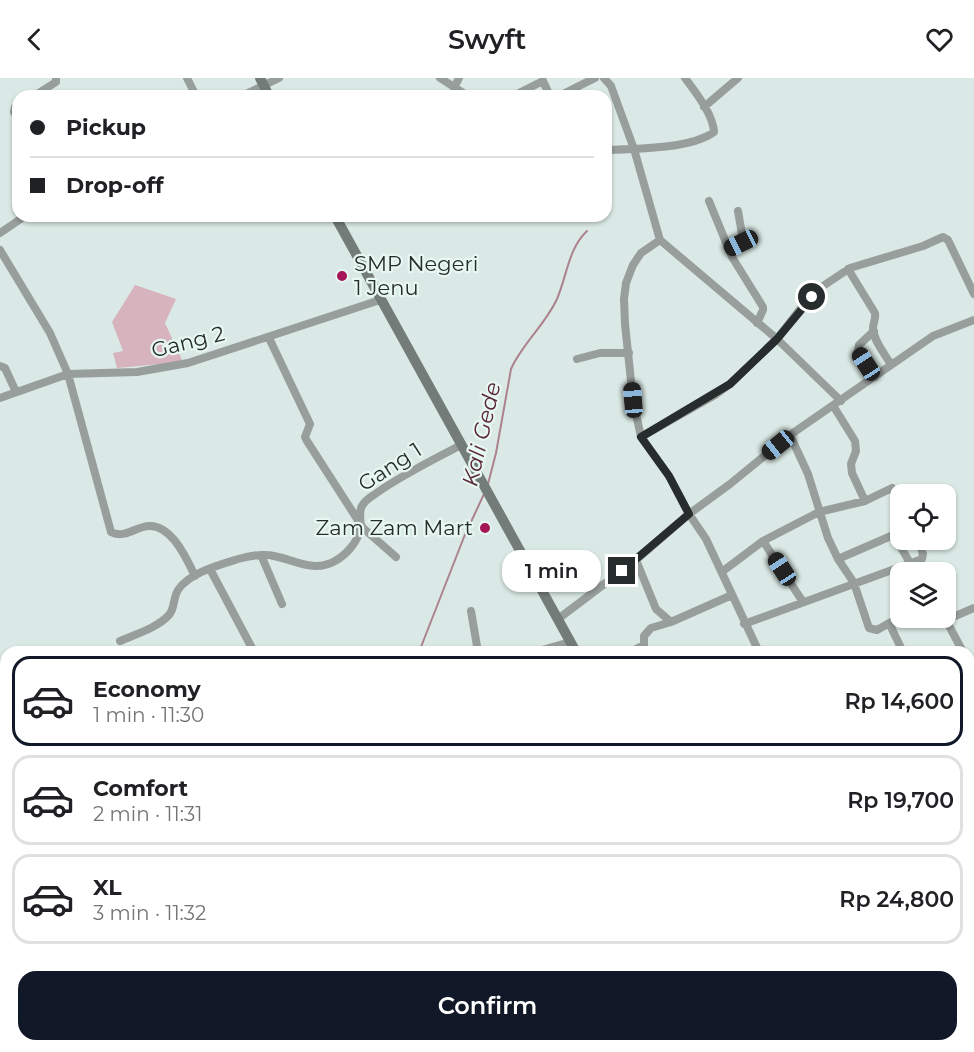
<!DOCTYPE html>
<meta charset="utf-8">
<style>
:root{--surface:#fff;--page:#f2f2f2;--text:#202124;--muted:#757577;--line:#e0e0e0;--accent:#111827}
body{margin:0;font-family:Montserrat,sans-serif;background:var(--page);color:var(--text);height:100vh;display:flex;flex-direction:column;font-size:22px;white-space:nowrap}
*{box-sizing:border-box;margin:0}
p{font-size:20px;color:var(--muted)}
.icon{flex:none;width:33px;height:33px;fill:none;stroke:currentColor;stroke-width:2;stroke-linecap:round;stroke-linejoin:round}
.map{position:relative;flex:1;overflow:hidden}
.side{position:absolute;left:0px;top:568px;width:975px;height:406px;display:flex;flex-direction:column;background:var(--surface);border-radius:18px 18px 0 0;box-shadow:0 2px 4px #0004}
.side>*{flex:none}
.banner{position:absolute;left:12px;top:12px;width:600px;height:132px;border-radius:18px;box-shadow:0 2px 4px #0004;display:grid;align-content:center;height:132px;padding:0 18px;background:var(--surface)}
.controls{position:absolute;left:890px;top:406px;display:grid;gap:12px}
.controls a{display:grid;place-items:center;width:66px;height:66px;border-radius:12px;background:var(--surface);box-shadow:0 2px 4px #0004;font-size:30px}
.end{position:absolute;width:27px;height:27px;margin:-14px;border:8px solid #272d2c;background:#fff;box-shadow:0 0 0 3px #fff}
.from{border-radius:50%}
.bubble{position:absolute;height:42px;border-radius:18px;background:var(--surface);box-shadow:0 2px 4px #0004;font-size:20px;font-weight:600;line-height:42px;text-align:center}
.car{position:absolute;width:18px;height:36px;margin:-18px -9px;border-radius:8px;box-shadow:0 0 4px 2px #0007;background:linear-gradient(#222 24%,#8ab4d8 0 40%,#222 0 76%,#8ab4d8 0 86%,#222 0)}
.banner b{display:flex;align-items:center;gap:21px;height:57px;font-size:22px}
.banner b+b{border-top:2px solid var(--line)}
.banner i{width:15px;height:15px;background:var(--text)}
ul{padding:10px 0 0;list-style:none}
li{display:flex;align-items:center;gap:18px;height:90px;margin:0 12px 9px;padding:0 6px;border:3px solid var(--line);border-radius:18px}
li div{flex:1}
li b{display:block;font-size:22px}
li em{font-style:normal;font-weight:600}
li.selected{border-color:var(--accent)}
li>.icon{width:54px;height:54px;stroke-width:1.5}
.button{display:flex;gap:12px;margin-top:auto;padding:12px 18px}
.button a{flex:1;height:69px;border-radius:18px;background:var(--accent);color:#fff;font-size:24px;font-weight:600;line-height:69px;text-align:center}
header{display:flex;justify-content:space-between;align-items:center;height:78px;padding:0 18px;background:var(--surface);font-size:27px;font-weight:600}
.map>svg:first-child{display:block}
.green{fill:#d7b3bd}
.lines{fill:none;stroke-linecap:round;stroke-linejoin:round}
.stream{stroke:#ab828d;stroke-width:2}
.street{stroke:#989e9c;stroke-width:8}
.secondary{stroke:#737c79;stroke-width:10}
.highway{stroke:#424f4c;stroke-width:14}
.route{stroke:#272d2c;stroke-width:8}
.poi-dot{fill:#a51557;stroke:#e7f7f2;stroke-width:2}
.labels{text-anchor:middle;stroke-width:4.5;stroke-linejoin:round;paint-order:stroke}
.poi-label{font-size:21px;fill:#272d2c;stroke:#e7f7f2;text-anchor:start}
.street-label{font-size:21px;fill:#272d2c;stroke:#e7f7f2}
.water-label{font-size:22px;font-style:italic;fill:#5b2538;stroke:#e7f7f2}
</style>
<header><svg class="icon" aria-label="back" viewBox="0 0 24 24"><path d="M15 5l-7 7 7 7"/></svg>Swyft<svg class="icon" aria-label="heart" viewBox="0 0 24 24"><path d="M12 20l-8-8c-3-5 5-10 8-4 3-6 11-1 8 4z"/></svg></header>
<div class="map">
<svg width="974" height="974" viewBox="0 0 974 974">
<rect width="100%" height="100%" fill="#dae9e5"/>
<!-- green -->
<path class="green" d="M135 207 176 221 165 245 183 284 117 290 113 275 123 273 112 244Z"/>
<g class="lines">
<!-- stream -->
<path class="stream" d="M488 406 496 375 511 291C522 266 545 247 557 221 567 198 568 171 587 153
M419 574 464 459 484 416
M0 627 6 616
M258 974 261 969"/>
<!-- street -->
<path class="street" d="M187 0 196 18
M440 0 468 18
M604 0 611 8 634 71 660 162 641 175 633 187 626 205 624 221 625 246 633 322 641 359 669 398 689 436 706 461 759 574
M454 10 459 0
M34 18 56 4V0
M242 18 279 0
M513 18 543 3 550 18
M559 18 595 0
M18 26 15 29 14 34 18 40
M704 29 738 0
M606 72C635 71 691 71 714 54 713 36 696 15 685 0
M709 123 732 179 763 229V232L757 245
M0 155 25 138
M660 162 777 261 841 323
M729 171 743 162 738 133
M0 172 50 255 68 296 111 454C122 460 132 452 143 449 169 441 186 479 195 498
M848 191 875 235C876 242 873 245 873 250 873 263 886 277 891 287
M874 253 859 267 858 273 875 299
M269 260 310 346 305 359 307 363 363 450 396 479
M577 281 600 275H629
M0 288 5 290 16 314
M0 320 68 296 137 294 188 285 380 222
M834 329 855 363 856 373 851 386 852 395 865 423
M790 357 808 396 828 460 838 481 854 505 869 550 877 552 900 539
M641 359 715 317 730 306 777 261 801 230 823 208 850 190 923 168 943 159 948 162 974 216
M763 463 819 434 865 423 892 410 900 424
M261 477 282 526
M838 481 891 458 896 461 916 495
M636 482 656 531 671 544
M210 491 253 572
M723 493 763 463 803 524
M471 533 478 574
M945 539 946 542 974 530
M558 541 636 482 689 436 730 406 790 357 933 258 974 242
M946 542 963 574
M889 545 903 574
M744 546 922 481 923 476 918 462
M120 563C136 556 157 550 169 537 175 530 173 520 178 512 189 495 219 487 238 481 249 478 262 475 274 478 295 482 314 495 335 483 346 477 358 464 360 451 362 442 357 433 364 425 368 420 373 418 378 414 404 396 433 382 461 367
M535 574 570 564
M630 574 644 567V558L651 550 671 544 732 517
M969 586 974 590
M969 674 974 672
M0 740 6 737
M969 755 974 766
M969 855 974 853
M130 969 132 974
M696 969 699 974
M954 969 957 974
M110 974 116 969
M192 974 206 969
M247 974 248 969
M471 974 472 969
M503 974 512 969
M633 974 640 969
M806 974 815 969"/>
<!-- secondary -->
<path class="secondary" d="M260 0 269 18
M335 138 576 574
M791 969 794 974"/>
<!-- highway -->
<path class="highway" d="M969 951 974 949
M923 974 933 969"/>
</g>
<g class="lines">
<!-- route -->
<path class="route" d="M622 493 689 436 669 398 641 359 730 306 777 261 812 219"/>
</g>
<!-- markers -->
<g class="poi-dot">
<circle cx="342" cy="198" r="6"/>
<circle cx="485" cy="450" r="6"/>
</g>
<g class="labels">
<!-- poi labels -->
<g class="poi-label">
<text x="354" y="193">SMP Negeri<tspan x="354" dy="24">1 Jenu</tspan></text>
<text x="473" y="457" text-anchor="end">Zam Zam Mart</text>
</g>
<!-- street labels -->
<g class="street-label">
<text transform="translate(188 264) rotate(-14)" y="7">Gang 2</text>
<text transform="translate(390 389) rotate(-33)" y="7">Gang 1</text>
</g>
<!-- water labels -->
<g class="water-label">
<text transform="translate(481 356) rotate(-77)" y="8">Kali Gede</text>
</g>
</g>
</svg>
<div class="controls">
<a><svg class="icon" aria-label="locate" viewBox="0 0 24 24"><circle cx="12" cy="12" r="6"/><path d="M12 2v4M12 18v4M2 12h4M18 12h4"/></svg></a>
<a><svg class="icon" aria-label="layers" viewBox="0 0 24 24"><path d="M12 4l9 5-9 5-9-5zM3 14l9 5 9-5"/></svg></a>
</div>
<i class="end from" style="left:812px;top:219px"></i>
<i class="end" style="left:622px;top:493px"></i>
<div class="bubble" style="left:502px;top:472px;width:99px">1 min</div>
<i class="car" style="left:741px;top:165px;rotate:244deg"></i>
<i class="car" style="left:866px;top:286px;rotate:327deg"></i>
<i class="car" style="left:633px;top:322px;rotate:355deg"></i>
<i class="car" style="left:778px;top:367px;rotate:231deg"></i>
<i class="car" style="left:782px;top:491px;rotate:327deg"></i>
<div class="banner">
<b><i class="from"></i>Pickup</b>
<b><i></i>Drop-off</b>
</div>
<section class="side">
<ul>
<li class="selected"><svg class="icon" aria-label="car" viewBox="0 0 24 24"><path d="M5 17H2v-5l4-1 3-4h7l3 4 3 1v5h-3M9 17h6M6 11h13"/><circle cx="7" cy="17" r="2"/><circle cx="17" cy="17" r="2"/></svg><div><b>Economy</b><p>1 min · 11:30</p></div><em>Rp 14,600</em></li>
<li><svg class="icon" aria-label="car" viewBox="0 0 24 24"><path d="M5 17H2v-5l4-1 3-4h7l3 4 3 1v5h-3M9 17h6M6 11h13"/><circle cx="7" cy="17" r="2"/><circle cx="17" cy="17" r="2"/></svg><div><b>Comfort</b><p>2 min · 11:31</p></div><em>Rp 19,700</em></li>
<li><svg class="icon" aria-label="car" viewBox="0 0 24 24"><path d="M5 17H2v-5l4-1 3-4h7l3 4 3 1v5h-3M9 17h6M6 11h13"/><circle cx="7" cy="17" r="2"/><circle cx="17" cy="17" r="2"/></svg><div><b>XL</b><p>3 min · 11:32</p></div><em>Rp 24,800</em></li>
</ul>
<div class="button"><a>Confirm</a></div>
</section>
</div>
